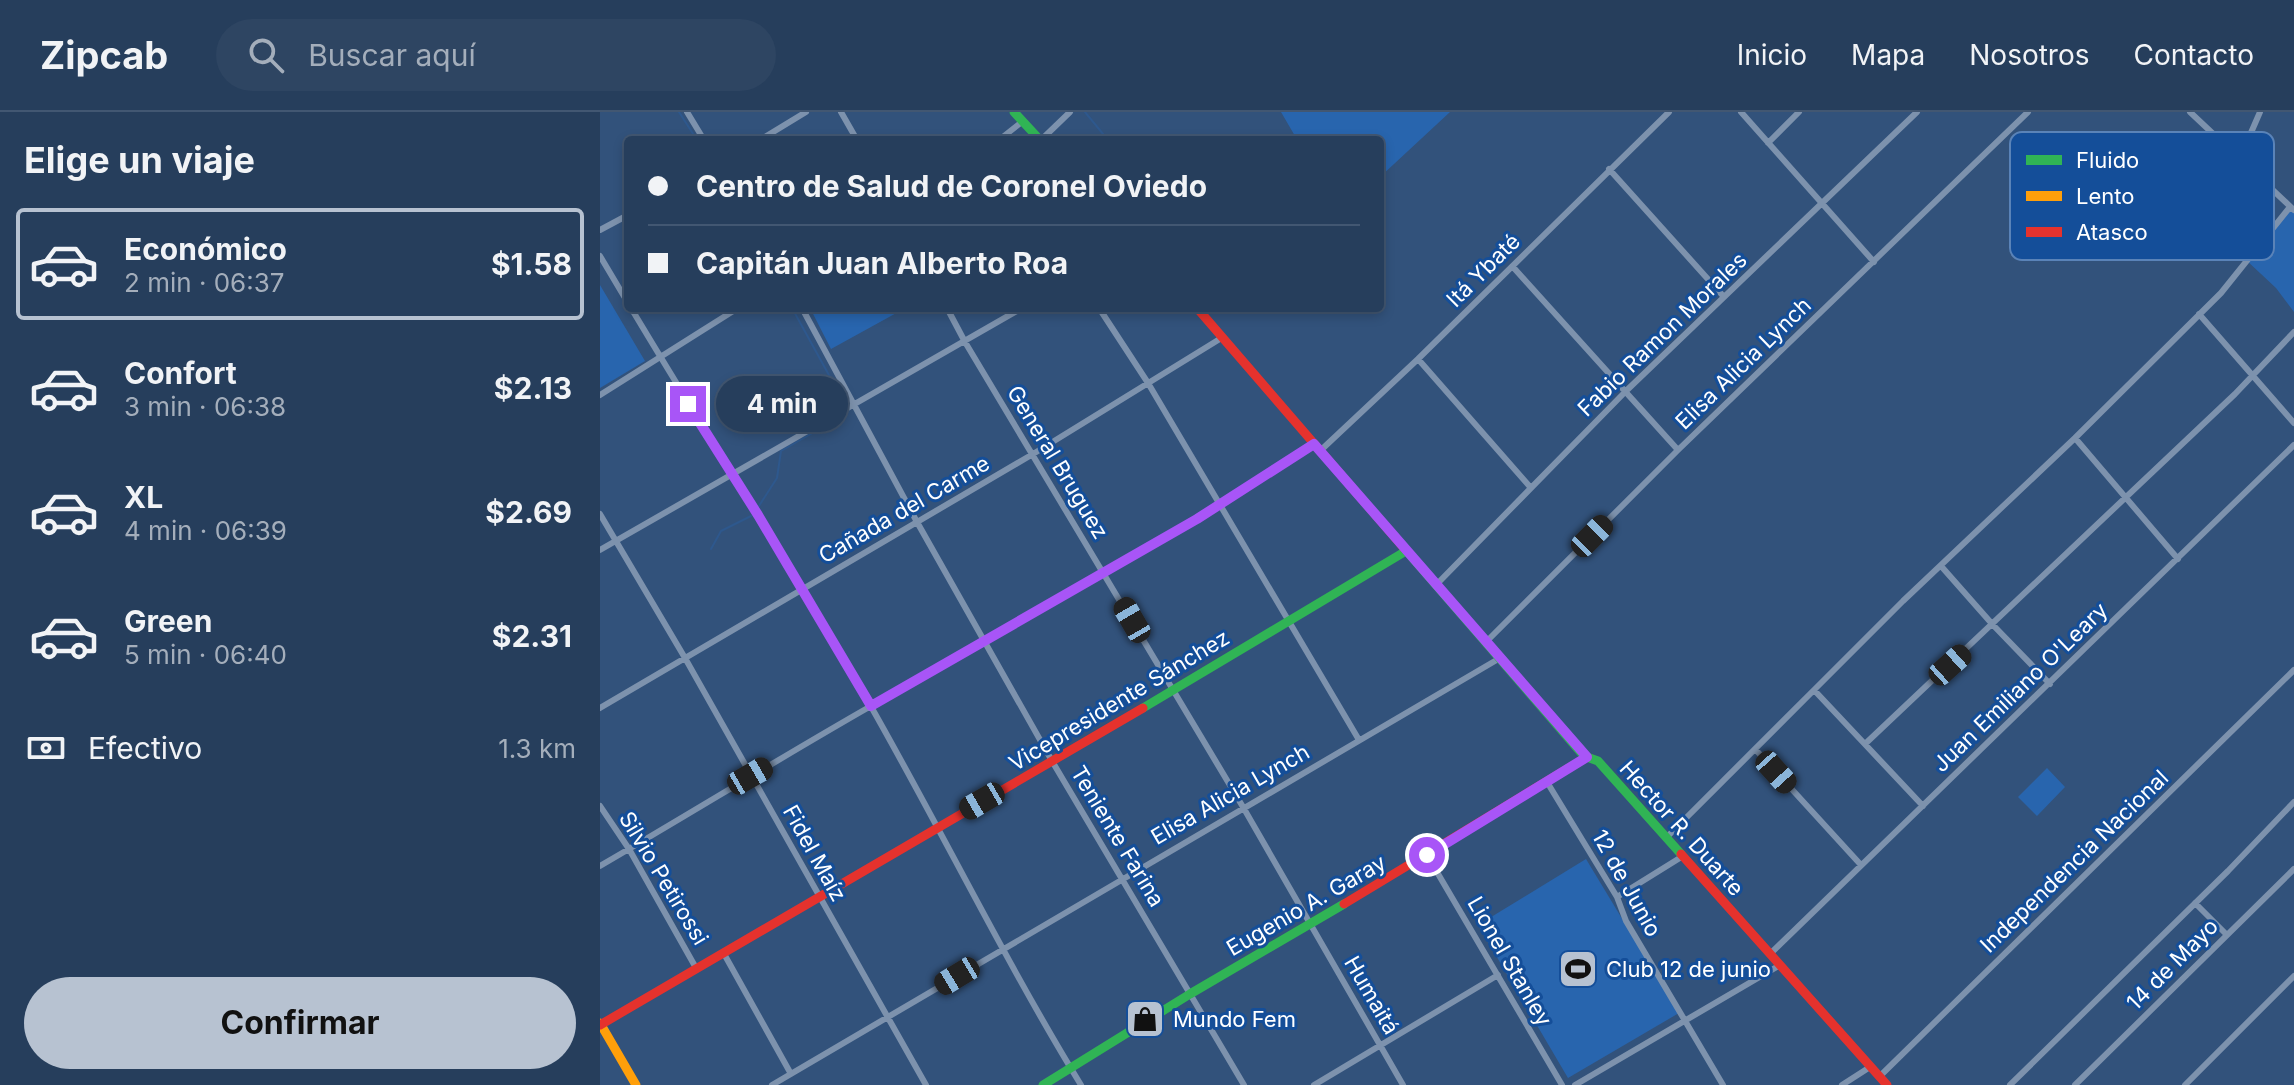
<!DOCTYPE html>
<html lang="es">
<meta charset="utf-8">
<style>
:root{--surface:#263e5c;--page:#2e4562;--text:#f1f3f6;--muted:#a4aebb;--line:#425772;--accent:#b7c2d1}
body{margin:0;font-family:Inter,sans-serif;background:var(--page);color:var(--text);height:100vh;display:flex;flex-direction:column;font-size:30px;white-space:nowrap}
*{box-sizing:border-box;margin:0}
p{font-size:26px;color:var(--muted)}
.icon{flex:none;width:44px;height:44px;fill:none;stroke:currentColor;stroke-width:2;stroke-linecap:round;stroke-linejoin:round}
.map{position:relative;flex:1;overflow:hidden}
.details{display:flex;flex-direction:column;background:var(--surface);width:600px}
.details>*{flex:none}
.banner{position:absolute;left:24px;top:24px;width:760px;height:176px;border-radius:8px;box-shadow:0 4px 12px #0003,0 0 0 2px var(--line);display:grid;align-content:center;height:176px;padding:0 24px;background:var(--surface)}
.end{position:absolute;width:36px;height:36px;margin:-18px;border:10px solid #a855f7;background:#fff;box-shadow:0 0 0 4px #fff}
.from{border-radius:50%}
.bubble{position:absolute;height:56px;border-radius:28px;background:var(--surface);box-shadow:0 4px 12px #0003,0 0 0 2px var(--line);font-size:26px;font-weight:700;line-height:56px;text-align:center}
.car{position:absolute;width:24px;height:48px;margin:-24px -12px;border-radius:10px;box-shadow:0 0 6px 2px #0007;background:linear-gradient(#222 24%,#8ab4d8 0 40%,#222 0 76%,#8ab4d8 0 86%,#222 0)}
.banner b{display:flex;align-items:center;gap:28px;height:76px;font-size:30px}
.banner b+b{border-top:2px solid var(--line)}
.banner i{width:20px;height:20px;background:var(--text)}
ul{padding:0;list-style:none}
li{display:flex;align-items:center;gap:24px;height:112px;margin:0 16px 12px;padding:0 8px;border:4px solid transparent;border-radius:8px}
li div{flex:1}
li b{display:block;font-size:30px}
li em{font-style:normal;font-weight:700}
li.on{border-color:var(--accent)}
li>.icon{width:72px;height:72px;stroke-width:1.5}
h2{padding:0 24px;font-size:36px;line-height:96px}
.pay{display:flex;align-items:center;gap:20px;height:88px;padding:0 24px;font-size:30px}
.pay p{margin-inline-start:auto}
.action{display:flex;gap:16px;margin-top:auto;padding:16px 24px}
.action a{flex:1;height:92px;border-radius:48px;background:var(--accent);color:#111;font-size:32px;font-weight:700;line-height:92px;text-align:center}
header{display:flex;align-items:center;gap:48px;box-sizing:border-box;height:112px;padding:0 40px;background:var(--surface);border-bottom:2px solid var(--line)}
header strong{font-size:38px}
nav{display:flex;gap:44px;margin-inline-start:auto;font-size:28px}
.search{width:560px;height:72px;background:var(--page);display:flex;align-items:center;gap:20px;box-sizing:border-box;padding:0 28px;border-radius:44px;color:var(--muted);font-size:30px}
main{display:flex;flex:1;min-height:0}
.map>svg:first-child{display:block}
.green{fill:#2865ae}
.lines{fill:none;stroke-linecap:round;stroke-linejoin:round}
.stream{stroke:#2e588d;stroke-width:2}
.street{stroke:#7d92ad;stroke-width:6}
.fast{stroke:#30b455;stroke-width:9}
.slow{stroke:#ff9f0a;stroke-width:9}
.jam{stroke:#e5322d;stroke-width:9}
.route{stroke:#a855f7;stroke-width:10}
.labels{text-anchor:middle;stroke-width:6;stroke-linejoin:round;paint-order:stroke}
.street-label{font-size:22px;fill:#fff;stroke:#144e99}
.poi-label{font-size:22px;fill:#fff;stroke:#144e99;text-anchor:start}
.key{fill:#144e99;stroke:#5a83b8;stroke-width:2}
.key-label{font-size:22px;fill:#fff}
</style>
<header>
<strong>Zipcab</strong>
<div class="search"><svg class="icon" aria-label="search" viewBox="0 0 24 24"><circle cx="10" cy="10" r="6"/><path d="M15 15l6 6"/></svg>Buscar aquí</div>
<nav><a>Inicio</a><a>Mapa</a><a>Nosotros</a><a>Contacto</a></nav>
</header>
<main>
<section class="details">
<h2>Elige un viaje</h2>
<ul>
<li class="on"><svg class="icon" aria-label="car" viewBox="0 0 24 24"><path d="M5 17H2v-5l4-1 3-4h7l3 4 3 1v5h-3M9 17h6M6 11h13"/><circle cx="7" cy="17" r="2"/><circle cx="17" cy="17" r="2"/></svg><div><b>Económico</b><p>2 min · 06:37</p></div><em>$1.58</em></li>
<li><svg class="icon" aria-label="car" viewBox="0 0 24 24"><path d="M5 17H2v-5l4-1 3-4h7l3 4 3 1v5h-3M9 17h6M6 11h13"/><circle cx="7" cy="17" r="2"/><circle cx="17" cy="17" r="2"/></svg><div><b>Confort</b><p>3 min · 06:38</p></div><em>$2.13</em></li>
<li><svg class="icon" aria-label="car" viewBox="0 0 24 24"><path d="M5 17H2v-5l4-1 3-4h7l3 4 3 1v5h-3M9 17h6M6 11h13"/><circle cx="7" cy="17" r="2"/><circle cx="17" cy="17" r="2"/></svg><div><b>XL</b><p>4 min · 06:39</p></div><em>$2.69</em></li>
<li><svg class="icon" aria-label="car" viewBox="0 0 24 24"><path d="M5 17H2v-5l4-1 3-4h7l3 4 3 1v5h-3M9 17h6M6 11h13"/><circle cx="7" cy="17" r="2"/><circle cx="17" cy="17" r="2"/></svg><div><b>Green</b><p>5 min · 06:40</p></div><em>$2.31</em></li>
</ul>
<div class="pay"><svg class="icon" aria-label="cash" viewBox="0 0 24 24"><path d="M3 7h18v10H3z"/><circle cx="12" cy="12" r="2"/></svg>Efectivo<p>1.3 km</p></div>
<div class="action"><a>Confirmar</a></div>
</section>
<div class="map">
<svg width="1694" height="973" viewBox="0 0 1694 973">
<rect width="100%" height="100%" fill="#32527b"/>
<!-- green -->
<path class="green" d="M681 0H850L780 65V28H690L695 24Z
M1690 97 1694 101V200L1676 176 1645 147Z
M0 173 45 249 0 276Z
M210 196H299L300 199 231 237Z
M1447 656 1465 675 1437 704 1418 685Z
M986 747 1079 901 968 966 878 813Z"/>
<g class="lines">
<!-- stream -->
<path class="stream" d="M79 0 97 28
M485 0 508 28
M192 196 241 285
M157 397 177 366 181 339 235 308
M111 437 121 419 151 404"/>
<!-- street -->
<path class="street" d="M87 0 104 28
M241 0 257 28
M1141 0 1274 150
M1590 0 1694 98
M160 28 206 0
M399 28 423 9
M441 28 470 0
M1168 31 1199 0
M1640 46 1660 0
M1009 57 1124 185
M0 118 28 103
M0 144 28 191
M913 155 1078 338
M31 196C110 328 193 457 269 591 341 717 405 849 481 973
M202 196 317 410 452 649 644 973
M347 196 365 230 643 695 803 973
M499 196 548 271 759 628
M1599 202 1694 311
M818 247 931 376
M0 283 138 196
M1475 326 1578 447
M720 339 818 247 1069 0
M0 402 85 546 326 973
M0 438 422 196
M1341 454 1393 513 1450 572
M836 473 1026 279 1317 0
M885 531 1078 338 1428 0
M1214 578 1303 489 1475 326 1621 181 1690 95
M0 596 433 342 623 225
M1265 632 1635 282 1694 220
M1155 637 1261 753
M947 670 1017 785 1026 809 1123 973
M0 694 29 737 96 856
M1066 726 1214 578 1323 694
M827 743 962 973
M0 754C91 701 180 646 271 594 420 508 570 426 714 332
M1017 785 1083 744
M1595 791 1627 823
M123 840 191 962
M1170 842 1694 333
M1279 965 1694 558
M172 973 900 546
M714 973 898 863
M975 973 1180 853
M1242 973 1270 955
M1410 973 1628 759 1694 690
M1475 973 1694 757
M1585 973 1694 864"/>
<!-- fast -->
<path class="fast" d="M414 0 440 28
M805 437 984 644 998 649 1081 742
M543 596 806 439
M443 973 590 882 744 792"/>
<!-- slow -->
<path class="slow" d="M0 911 36 973"/>
<!-- jam -->
<path class="jam" d="M597 196 805 437
M1081 742 1287 973
M744 792 987 645
M0 913 543 596"/>
</g>
<g class="lines">
<!-- route -->
<path class="route" d="M88 292 158 403 271 594 597 407 714 332 987 645 827 743"/>
</g>
<!-- icons -->
<defs>
<symbol id="stadium-square" viewBox="-11 -11 22 22"><rect x="-9" y="-9" width="18" height="18" rx="4" fill="#b7c2d1" stroke="#144e99"/><path d="M0-5a6.5 5 0 1 0 0 10a6.5 5 0 1 0 0-10ZM-3.5-1.8h7v3.6h-7Z" fill="#111"/></symbol>
<symbol id="shop-square" viewBox="-11 -11 22 22"><rect x="-9" y="-9" width="18" height="18" rx="4" fill="#b7c2d1" stroke="#144e99"/><path d="M-5-2.5h2.3a2.7 3.5 0 0 1 5.4 0H5L5.5 6h-11ZM-1.5-2.5h3a1.5 2.3 0 0 0-3 0Z" fill="#111"/></symbol>
</defs>
<g fill-rule="evenodd">
<use href="#stadium-square" x="956" y="835" width="44" height="44"/>
<use href="#shop-square" x="523" y="885" width="44" height="44"/>
</g>
<g class="labels">
<!-- street labels -->
<g class="street-label">
<text transform="translate(883 158) rotate(-45)" y="8">Itá Ybaté</text>
<text transform="translate(1062 222) rotate(-44)" y="8">Fabio Ramon Morales</text>
<text transform="translate(1143 251) rotate(-44)" y="8">Elisa Alicia Lynch</text>
<text transform="translate(458 350) rotate(59)" y="8">General Bruguez</text>
<text transform="translate(304 397) rotate(-30)" y="8">Cañada del Carme</text>
<text transform="translate(1420 575) rotate(-44)" y="8">Juan Emiliano O'Leary</text>
<text transform="translate(519 588) rotate(-31)" y="8">Vicepresidente Sánchez</text>
<text transform="translate(630 682) rotate(-30)" y="8">Elisa Alicia Lynch</text>
<text transform="translate(1082 716) rotate(48)" y="8">Hector R. Duarte</text>
<text transform="translate(518 724) rotate(59)" y="8">Teniente Farina</text>
<text transform="translate(215 741) rotate(61)" y="8">Fidel Maíz</text>
<text transform="translate(1474 749) rotate(-44)" y="8">Independencia Nacional</text>
<text transform="translate(64 766) rotate(59)" y="8">Silvio Petirossi</text>
<text transform="translate(1027 771) rotate(61)" y="8">12 de Junio</text>
<text transform="translate(706 793) rotate(-30)" y="8">Eugenio A. Garay</text>
<text transform="translate(910 849) rotate(60)" y="8">Lionel Stanley</text>
<text transform="translate(1572 852) rotate(-45)" y="8">14 de Mayo</text>
<text transform="translate(772 883) rotate(60)" y="8">Humaitá</text>
</g>
<!-- poi labels -->
<g class="poi-label">
<text x="1006" y="865">Club 12 de junio</text>
<text x="573" y="915">Mundo Fem</text>
</g>
</g>
<!-- legend -->
<rect x="1410" y="20" width="264" height="128" rx="12" class="key"/>
<rect x="1426" y="43" width="36" height="10" fill="#30b455"/>
<rect x="1426" y="79" width="36" height="10" fill="#ff9f0a"/>
<rect x="1426" y="115" width="36" height="10" fill="#e5322d"/>
<g class="key-label">
<text x="1476" y="56">Fluido</text>
<text x="1476" y="92">Lento</text>
<text x="1476" y="128">Atasco</text>
</g>
</svg>
<i class="end from" style="left:827px;top:743px"></i>
<i class="end" style="left:88px;top:292px"></i>
<div class="bubble" style="left:116px;top:264px;width:132px">4 min</div>
<i class="car" style="left:992px;top:424px;rotate:45deg"></i>
<i class="car" style="left:532px;top:508px;rotate:330deg"></i>
<i class="car" style="left:1350px;top:553px;rotate:48deg"></i>
<i class="car" style="left:1176px;top:660px;rotate:138deg"></i>
<i class="car" style="left:150px;top:664px;rotate:60deg"></i>
<i class="car" style="left:382px;top:689px;rotate:240deg"></i>
<i class="car" style="left:357px;top:864px;rotate:239deg"></i>
<div class="banner">
<b><i class="from"></i>Centro de Salud de Coronel Oviedo</b>
<b><i></i>Capitán Juan Alberto Roa</b>
</div>
</div>
</main>
